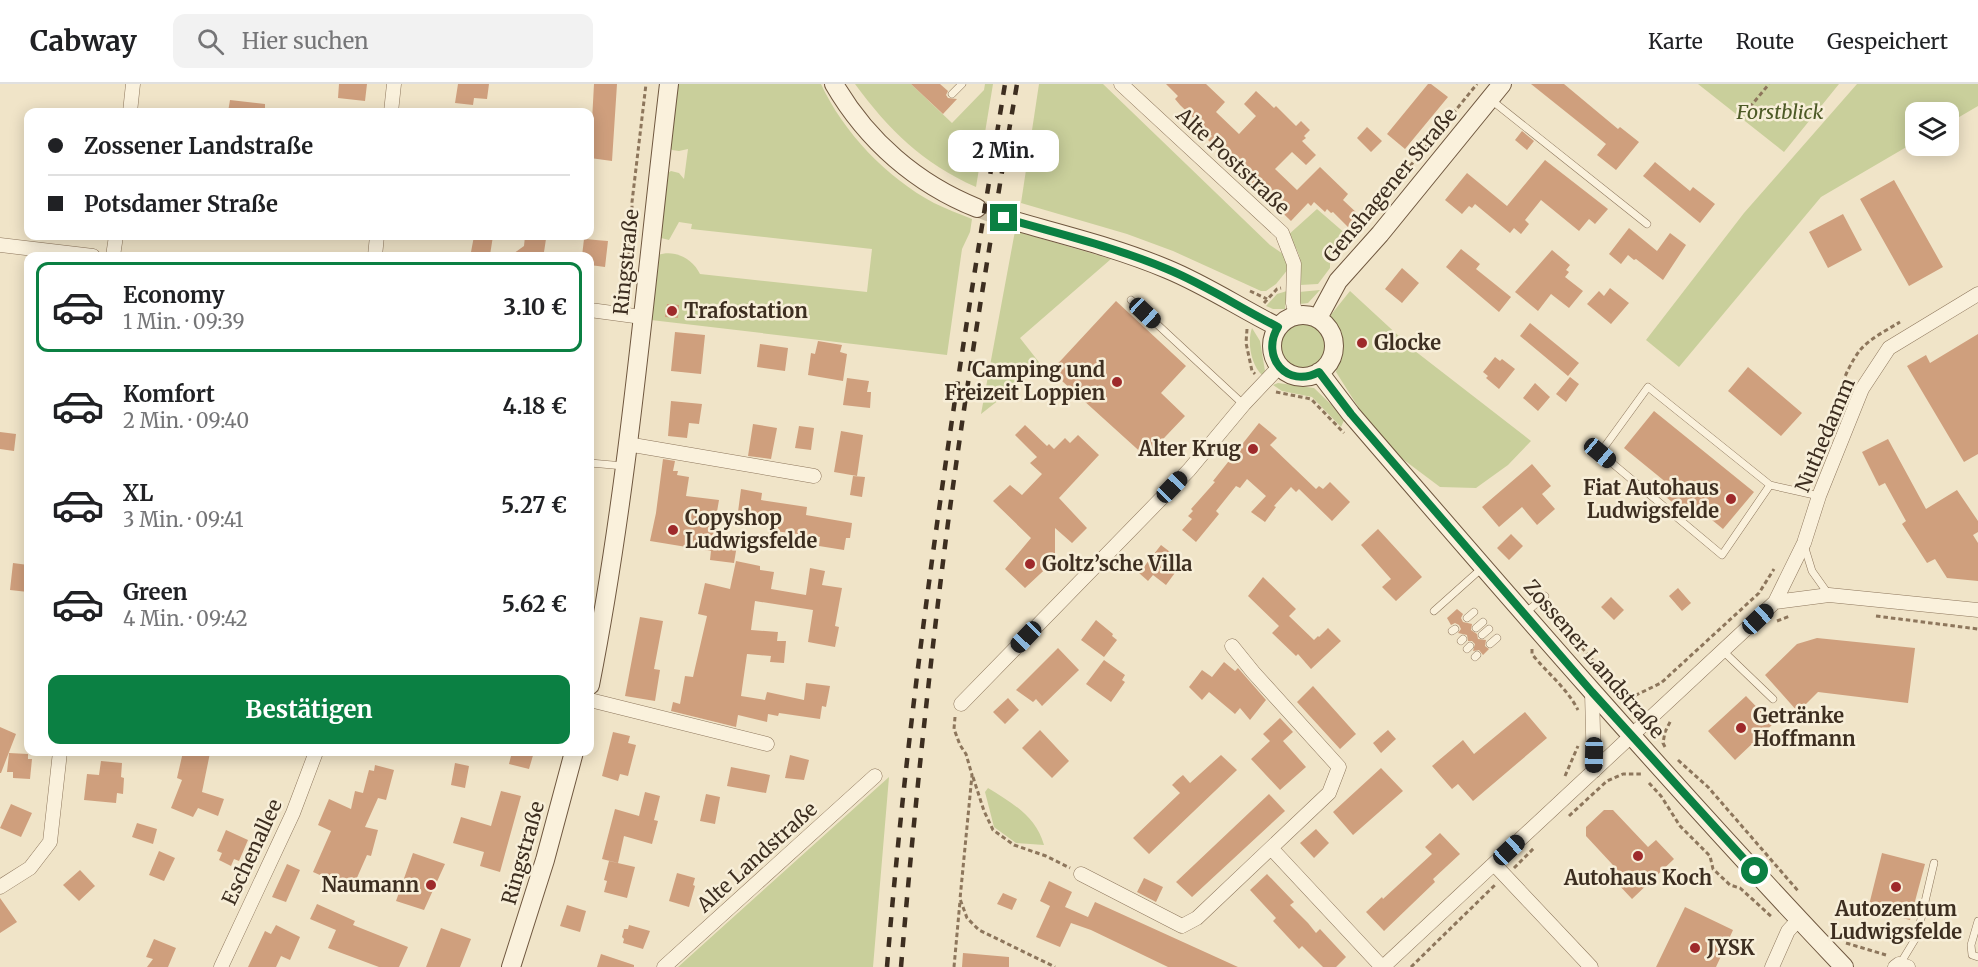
<!DOCTYPE html>
<html lang="de">
<meta charset="utf-8">
<style>
:root{--surface:#fff;--page:#f2f2f2;--text:#202124;--muted:#757577;--line:#e0e0e0;--accent:#0b8043}
body{margin:0;font-family:Merriweather,serif;background:var(--page);color:var(--text);height:100vh;display:flex;flex-direction:column;font-size:22px;white-space:nowrap}
*{box-sizing:border-box;margin:0}
p{font-size:20px;color:var(--muted)}
.icon{flex:none;width:33px;height:33px;fill:none;stroke:currentColor;stroke-width:2;stroke-linecap:round;stroke-linejoin:round}
.map{position:relative;flex:1;overflow:hidden}
.drawer{position:absolute;left:24px;top:168px;width:570px;height:504px;display:flex;flex-direction:column;background:var(--surface);border-radius:12px;box-shadow:0 3px 15px #0003}
.drawer>*{flex:none}
.banner{position:absolute;left:24px;top:24px;width:570px;height:132px;border-radius:12px;box-shadow:0 3px 15px #0003;display:grid;align-content:center;height:132px;padding:0 24px;background:var(--surface)}
.fabs{position:absolute;left:1905px;top:18px;display:grid;gap:12px}
.fabs a{display:grid;place-items:center;width:54px;height:54px;border-radius:12px;background:var(--surface);box-shadow:0 3px 15px #0003;font-size:30px}
.end{position:absolute;width:27px;height:27px;margin:-14px;border:8px solid #0b8043;background:#fff;box-shadow:0 0 0 3px #fff}
.from{border-radius:50%}
.bubble{position:absolute;height:42px;border-radius:12px;background:var(--surface);box-shadow:0 3px 15px #0003;font-size:20px;font-weight:700;line-height:42px;text-align:center}
.car{position:absolute;width:18px;height:36px;margin:-18px -9px;border-radius:8px;box-shadow:0 0 4px 2px #0007;background:linear-gradient(#222 24%,#8ab4d8 0 40%,#222 0 76%,#8ab4d8 0 86%,#222 0)}
.banner b{display:flex;align-items:center;gap:21px;height:57px;font-size:22px}
.banner b+b{border-top:2px solid var(--line)}
.banner i{width:15px;height:15px;background:var(--text)}
ul{padding:10px 0 0;list-style:none}
li{display:flex;align-items:center;gap:18px;height:90px;margin:0 12px 9px;padding:0 12px;border:3px solid transparent;border-radius:12px}
li div{flex:1}
li b{display:block;font-size:22px}
li em{font-style:normal;font-weight:700}
li.on{border-color:var(--accent)}
li>.icon{width:54px;height:54px;stroke-width:1.5}
.primary-button{display:flex;gap:12px;margin-top:auto;padding:12px 24px}
.primary-button a{flex:1;height:69px;border-radius:12px;background:var(--accent);color:#fff;font-size:24px;font-weight:700;line-height:69px;text-align:center}
header{display:flex;align-items:center;gap:36px;box-sizing:border-box;height:84px;padding:0 30px;background:var(--surface);border-bottom:2px solid var(--line)}
header strong{font-size:28px}
nav{display:flex;gap:33px;margin-inline-start:auto;font-size:21px}
.search{width:420px;height:54px;background:var(--page);display:flex;align-items:center;gap:15px;box-sizing:border-box;padding:0 21px;border-radius:12px;color:var(--muted);font-size:22px}
.map>svg:first-child{display:block}
.green{fill:#c9cf9b}
.building{fill:#cf9f7d}
.lines{fill:none;stroke-linecap:round;stroke-linejoin:round}
.secondary-tunnel{stroke:#ccc0a6;stroke-width:18;stroke-dasharray:18 9;stroke-linecap:butt}
.service-casing{stroke:#8d765c;stroke-width:8}
.minor-casing{stroke:#8d765c;stroke-width:15}
.secondary-casing{stroke:#6f573f;stroke-width:20}
.path{stroke:#8d765c;stroke-width:3;stroke-dasharray:4.5 3;stroke-linecap:butt}
.service{stroke:#faf1dc;stroke-width:7}
.minor{stroke:#faf1dc;stroke-width:14}
.secondary{stroke:#faf1dc;stroke-width:18}
.rail{stroke:#3d2e20;stroke-width:4.5;stroke-dasharray:10 10;stroke-linecap:butt}
.route{stroke:#0b8043;stroke-width:8}
.poi-dot{fill:#9e2a2b;stroke:#f7eed8;stroke-width:2}
.labels{text-anchor:middle;stroke-width:5;stroke-linejoin:round;paint-order:stroke}
.park-label{font-size:20px;font-style:italic;fill:#4d5a26;stroke:#f7eed8}
.street-label{font-size:20px;fill:#3d2e20;stroke:#f7eed8}
.poi-label{font-size:20px;font-weight:bold;fill:#3d2e20;stroke:#f7eed8;text-anchor:start}
</style>
<header>
<strong>Cabway</strong>
<div class="search"><svg class="icon" aria-label="search" viewBox="0 0 24 24"><circle cx="10" cy="10" r="6"/><path d="M15 15l6 6"/></svg>Hier suchen</div>
<nav><a>Karte</a><a>Route</a><a>Gespeichert</a></nav>
</header>
<div class="map">
<svg width="1978" height="883" viewBox="0 0 1978 883">
<rect width="100%" height="100%" fill="#f0e4c8"/>
<!-- green -->
<path class="green" d="M675 0H821C843 48 887 94 934 119 946 125 960 130 972 135L970 148 962 165 947 271 651 236 658 171C675 165 693 175 700 190L867 208 872 165 691 145 692 140 679 138 669 156 661 154 662 146 660 145 666 90 671 87 679 89 684 95 688 65 679 67 672 66 669 62Z
M855 0H911L952 39 984 6 985 0H993L976 103C922 79 889 46 855 0Z
M1039 0H1103L1270 161 1286 172 1289 184 1276 200 1266 207H1261L1173 167 1127 150 1021 119Z
M1698 0H1839L1784 68Z
M1857 0H1978V22L1949 39 1948 28H1916L1915 58 1821 113 1679 283 1646 256 1744 129Z
M1317 125 1347 151 1330 174V184L1318 200 1300 201C1301 178 1303 170 1287 152Z
M1015 147 1111 175 1020 254 1042 282 981 330Z
M1320 206 1308 219 1300 220 1299 208Z
M1287 207 1285 225H1273L1266 222 1277 210Z
M1350 207 1415 267 1531 357 1508 381 1476 404 1440 403 1396 370 1369 340 1336 288 1341 259 1337 242 1330 232Z
M1278 262a24 24 0 1 1 48 0a24 24 0 1 1-48 0Z
M1252 244 1260 257 1265 287 1262 291C1251 281 1247 258 1252 244Z
M1278 299 1314 304 1345 334 1341 343 1312 313 1282 307 1273 301Z
M889 693 873 883H678Z
M988 704C1012 719 1036 732 1044 761L1016 759 994 743 985 708Z"/>
<!-- building -->
<path class="building" d="M339 0H367L365 17 338 14Z
M458 0H489L487 15 474 14 473 21 455 19Z
M594 0H617L612 77 590 74Z
M911 0H940L948 7 946 11 948 14 957 15 943 30Z
M1166 0H1206L1225 18 1216 28 1239 50 1256 32 1244 20 1256 7 1274 24 1276 22 1296 42 1301 37 1310 46 1304 52 1306 54 1302 57 1316 71 1306 81 1292 68 1275 85 1297 106 1320 83 1347 109 1348 110 1343 116 1359 131 1348 143 1333 128 1331 129 1327 125 1325 128 1314 118 1311 122 1308 119 1291 137 1239 87 1244 82 1223 62 1219 66 1208 56 1212 52 1180 21 1175 15 1178 12Z
M1428 0H1431L1448 13 1405 65 1387 50Z
M1531 0H1564L1618 45 1620 43 1639 58 1616 86 1597 71 1606 60Z
M230 16 265 20V28H228Z
M1367 43 1382 57 1371 68 1357 54Z
M1522 47 1534 57 1527 66 1515 56Z
M1545 76 1608 125 1595 140 1589 135 1579 147 1541 116 1525 136 1529 140 1521 150 1514 144 1510 149 1475 120 1472 124 1469 122 1462 130 1445 116 1467 89 1507 122Z
M1655 78 1690 107 1693 103 1715 120 1700 139 1643 92Z
M1894 96 1943 183 1909 202 1860 115Z
M1843 130 1862 166 1828 184 1809 148Z
M1629 144 1657 167 1670 149 1686 161 1663 196 1636 175 1634 176 1628 171 1621 180 1609 170Z
M474 152H493L490 171 471 168Z
M525 152 546 155 544 168 539 172H510L524 162Z
M584 155 608 157 605 183 590 181V172H582Z
M1461 165 1480 180 1476 185 1511 213 1499 228 1446 183Z
M1552 166 1570 181 1566 186 1569 188 1565 193 1583 207 1569 224 1551 210 1538 227 1515 208Z
M1402 184 1419 199 1402 219 1385 205Z
M1610 204 1629 219 1611 240 1587 220 1599 207 1604 212Z
M1116 217 1186 282 1161 309 1185 332 1146 373 1051 287Z
M667 220 679 221 678 234 665 233Z
M1530 239 1579 279 1568 292 1520 252Z
M675 248 705 251 701 290 671 287Z
M1978 250V370L1964 378 1907 282 1926 271 1930 279Z
M818 257 842 261 840 268 847 270 843 297 808 291 811 269 815 270Z
M760 260 788 264 785 287 757 283Z
M1495 273 1500 277 1502 275 1515 285 1499 305 1486 294 1488 292 1483 288Z
M1748 283 1802 329 1781 352 1728 307Z
M1570 293 1579 300 1566 318 1556 310Z
M847 294 869 297 867 308H871L870 324 843 321Z
M1535 299 1550 313 1538 327 1523 314Z
M671 317 702 320 699 340 689 339 687 354 668 352Z
M1654 327 1754 408 1723 445 1690 418 1683 427 1666 413 1673 404 1624 364Z
M1259 339 1277 354 1270 361 1316 405 1319 402 1323 405 1330 398 1350 418 1332 437 1299 405 1296 408 1291 403 1274 422 1276 423 1265 438 1251 428 1266 412 1247 395 1240 404 1236 402 1216 427 1219 430 1196 458 1182 446 1192 435 1188 432 1193 427 1191 425 1215 398 1213 397Z
M753 340 777 344 771 375 748 372Z
M1025 341 1047 362 1049 360 1054 365 1065 354 1070 359 1078 351 1099 371 1059 414 1087 444 1072 459 1055 444V476L1025 504 1005 485 1031 454 993 417 1010 401 1022 411 1042 390 1030 379 1037 373 1015 351Z
M799 342 814 344 811 366 795 364Z
M841 347 863 351 857 392 834 388Z
M0 348 16 350 14 367 0 365Z
M1888 355 1926 425 1957 406 1978 437V448L1973 451 1978 459V497L1947 494 1935 475 1927 479 1902 440 1906 437 1885 399 1879 402 1862 368Z
M663 375 675 377 673 387H678L677 391 689 393 686 412 719 416 713 451 738 455 734 479 710 476 711 467 650 457 656 429Z
M1532 380 1551 402 1542 410 1555 425 1537 441 1522 423 1499 443 1482 423Z
M853 392 865 393 862 413 850 411Z
M741 405 762 409 761 416 807 423 806 431 852 439 850 454H846L844 466 819 462 820 453 775 447 777 433 738 428Z
M1378 445 1422 493 1396 517 1382 503 1391 495 1361 461Z
M1511 450 1523 462 1509 476 1497 464Z
M1161 461 1183 478 1166 501 1153 491 1148 497 1139 489Z
M736 477 760 482V486L774 488 771 505 806 511 810 484 825 487 822 501 842 504 835 542 839 543 835 563 808 558 813 526 755 517 751 546 778 548 777 557H786L784 579 770 578 771 572 747 570 741 612 765 616 767 608 804 616 806 599 830 602 826 623 822 622 820 635 779 629 778 632 768 630 767 638 738 631 736 643 671 627 673 618 680 620 685 592 693 593 695 584 707 532 698 530 705 499 730 505Z
M13 479 28 481V508L10 506Z
M1263 493 1296 525 1289 532 1314 556 1318 552 1319 553 1328 544 1341 557 1311 585 1298 570 1296 572 1272 549 1279 542 1248 512Z
M1678 504 1691 519 1682 527 1669 512Z
M1611 513 1624 526 1614 536 1601 523Z
M1457 525 1463 530 1461 534 1463 538 1472 540 1471 546 1477 550 1478 555 1486 556 1485 562 1489 565 1483 571 1479 566 1473 567 1475 560 1472 557H1468L1467 551 1458 549 1461 545 1459 541 1455 539 1451 541 1447 534Z
M640 533 663 537 654 585 660 586 655 617 625 612Z
M1096 536 1113 550 1112 552 1117 556 1104 573 1081 556Z
M1817 554 1915 564 1908 619 1818 608 1798 628 1765 591 1797 560Z
M1058 564 1079 586 1042 622 1036 615 1033 618 1016 606Z
M1104 576 1125 591 1122 596 1125 598 1111 618 1086 600Z
M1224 578 1235 587 1238 584 1266 616 1250 636 1240 624 1235 630 1209 608 1202 616 1189 603 1202 586 1212 593Z
M1313 602 1356 650 1340 665 1297 618Z
M1746 612 1773 640 1735 676 1708 647Z
M1008 614 1019 626 1005 640 993 628Z
M1525 628 1547 654 1473 717 1458 700 1452 705 1432 682 1463 656 1474 670Z
M1280 634 1293 648 1283 657 1306 683 1280 706 1251 675 1270 657 1263 650Z
M0 643 16 650 1 689H0Z
M1040 646 1069 677 1052 694 1022 664Z
M1388 646 1396 655 1381 669 1373 659Z
M613 648 630 652 628 659 636 661 628 692 620 690 618 697 602 692Z
M183 668 210 669 202 708 224 715 218 732 198 724 193 733 171 724 182 696 177 694Z
M512 668H534L529 685 509 680Z
M9 669 28 670V675H32L30 695 13 694V688H7Z
M790 671 809 676 804 696 785 694Z
M1221 671 1237 686 1149 770 1133 754 1180 709 1172 701 1177 696 1183 691 1190 699Z
M101 677 122 679 121 693 124 694 123 710 117 709 116 719 84 716 87 690 99 691Z
M455 679 469 682 465 704 451 701Z
M375 681 394 686 386 716 378 714 365 743 378 746 371 772 367 771 352 805 313 788 331 747 318 741 329 715 351 725 355 707 363 709 369 686 374 687Z
M731 683 770 691 766 709 727 702Z
M1381 684 1403 707 1353 751 1333 728Z
M501 707 521 712 500 788 480 782 484 768 453 759 461 733 491 742Z
M645 708 660 712 654 736 658 737 652 760 624 752 618 779 602 775 615 725 639 732Z
M706 710 720 713 715 740 700 737Z
M1269 710 1285 727 1192 813 1176 798Z
M11 720 32 729 21 753 0 744Z
M1604 726H1613L1648 763 1656 756 1674 775 1632 815 1618 800 1625 794 1586 752V743Z
M137 739 157 745 153 760 132 753Z
M1316 745 1329 759 1314 774 1300 759Z
M226 746 248 756 239 777 234 775 231 782 219 776 222 769 217 767Z
M1440 749 1460 770 1433 795 1435 798 1384 847 1366 828 1382 813 1383 815 1432 770 1425 763Z
M159 767 175 774 164 797 149 791Z
M413 769 445 780 424 826 396 817Z
M1882 769 1925 780 1910 836 1868 825Z
M609 777 635 783 627 814 604 808 607 797 604 796Z
M287 780 300 786 286 818 272 813Z
M80 786 95 802 79 817 63 801Z
M677 789 695 794 693 801 695 802 689 823 669 817Z
M1267 790 1294 818 1290 821 1308 839 1316 849 1320 845 1346 873 1336 883H1323L1302 862 1299 865 1273 837 1276 834 1250 806Z
M1144 794 1163 803 1156 818 1137 808Z
M1049 797 1072 808 1065 823 1088 833 1095 818 1238 883H1168L1091 846 1071 839 1060 863 1036 853 1050 822 1040 817Z
M1003 809 1017 815 1012 826 997 820Z
M0 814 17 838 0 849Z
M317 820 355 837 353 841 408 863 399 883H379L328 864 336 846 310 835Z
M567 821 586 827 580 848 560 842Z
M1685 823 1733 846 1716 883H1656Z
M276 841 300 853 290 876 281 872 276 883H248L265 847 271 850Z
M629 841 650 847 643 865 623 859 624 855 622 853 624 845H628Z
M441 844 471 855 460 883H426Z
M154 855 176 864 168 883H147L153 875 146 873Z
M963 869 1009 873V883H962Z
M601 870 634 881V883H597Z"/>
<g class="lines">
<!-- secondary-tunnel -->
<path class="secondary-tunnel" d="M977 124 1004 134"/>
<defs>
<path id="service" d="M952 10 962 0
M1490 15 1647 140
M1131 216 1243 320
M590 379 624 382
M1770 401 1722 471 1600 369 1648 303 1770 401 1819 412
M1804 461 1812 487 1829 511
M1434 527 1481 485
M1524 530 1545 512
M1467 534 1474 528
M1476 544 1483 538
M1452 547 1455 545
M1482 551 1489 545
M1461 557 1463 555
M1490 560 1497 554
M1467 565 1470 562
M1723 567 1773 615
M1475 573 1477 571
M1978 837 1971 861 1972 871 1978 873
M1900 880 1917 852 1934 779"/>
<path id="minor" d="M1121 0 1282 149 1294 180 1293 219 1296 231
M130 28 133 0
M391 28 394 0
M0 161 93 172
M113 172 116 152
M375 172 377 152
M590 226 642 233
M627 360 814 392
M1775 518 1829 511 1978 526
M1592 608 1594 687
M590 616 767 660
M961 620 1189 386 1244 320 1279 283
M1271 764 1382 883
M1494 780 1591 883
M1081 790 1182 842 1197 834 1329 709 1339 683 1253 588 1232 562
M0 803 30 784 50 758 60 668
M221 883 293 729 316 668
M664 883 875 692
M1383 883 1775 518 1804 459 1819 412 1862 305 1889 264 1978 210
M1772 883 1788 847 1799 835
M1895 883 1899 880 1908 883"/>
<path id="secondary" d="M834 0C867 57 917 100 977 124
M1004 134C1059 150 1115 163 1167 185 1206 201 1240 224 1278 243
M1272 262a31 31 0 1 1 62 0a31 31 0 1 1-62 0Z
M1318 234 1338 197 1380 150 1502 0
M1319 288 1351 330C1512 517 1674 704 1844 883
M590 601C629 403 645 200 669 0
M511 883 545 776 574 668"/>
</defs>
<!-- service casing -->
<use href="#service" class="service-casing"/>
<!-- minor casing -->
<use href="#minor" class="minor-casing"/>
<!-- secondary casing -->
<use href="#secondary" class="secondary-casing"/>
<!-- path -->
<path class="path" d="M1745 29 1769 0
M1403 94 1402 92 1477 0
M1338 170 1358 144 1364 145
M1250 207 1267 215
M625 216 632 137V118L646 0
M1264 219 1277 205 1281 204
M1247 245 1246 259 1252 287 1255 290
M1276 308 1311 315 1344 349
M1819 370C1829 340 1841 289 1861 265 1871 254 1887 246 1900 238
M1547 524 1620 607 1632 613 1661 599 1759 509 1774 485
M1876 532 1978 545
M1777 537 1790 532
M1532 565V570C1547 589 1567 604 1578 626
M955 633 954 645 960 661 966 670 972 691 960 815 967 834 979 846 1055 883
M1665 663 1663 659 1665 648 1671 636
M1678 676 1708 703 1799 808
M1565 692 1578 662
M973 693 984 727 993 746 1014 761 1046 772 1070 784
M1649 699 1661 712 1680 742 1710 772 1713 785 1730 801 1740 804 1773 834
M1569 732 1607 697 1623 690H1642
M1514 784 1535 763
M1846 859 1886 871
M954 883 960 817
M1411 883 1496 800"/>
<!-- service -->
<use href="#service" class="service"/>
<!-- minor -->
<use href="#minor" class="minor"/>
<!-- secondary -->
<use href="#secondary" class="secondary"/>
<!-- rail -->
<path class="rail" d="M887 883C911 586 957 293 1005 0
M901 883C913 740 928 596 946 454 966 302 991 151 1017 0"/>
</g>
<g class="lines">
<!-- route -->
<path class="route" d="M1004 134C1059 150 1115 163 1167 185 1206 201 1240 224 1278 243 1260 273 1287 305 1319 288L1351 330 1592 608 1755 787"/>
</g>
<!-- markers -->
<g class="poi-dot">
<circle cx="672" cy="227" r="6"/>
<circle cx="1362" cy="259" r="6"/>
<circle cx="1117" cy="298" r="6"/>
<circle cx="1253" cy="365" r="6"/>
<circle cx="1731" cy="415" r="6"/>
<circle cx="673" cy="446" r="6"/>
<circle cx="1030" cy="480" r="6"/>
<circle cx="1741" cy="644" r="6"/>
<circle cx="1638" cy="772" r="6"/>
<circle cx="431" cy="801" r="6"/>
<circle cx="1896" cy="803" r="6"/>
<circle cx="1695" cy="864" r="6"/>
</g>
<g class="labels">
<!-- park labels -->
<g class="park-label">
<text x="1780" y="35">Forstblick</text>
</g>
<!-- street labels -->
<g class="street-label">
<text transform="translate(1233 77) rotate(43)" y="7">Alte Poststraße</text>
<text transform="translate(1390 101) rotate(-50)" y="7">Genshagener Straße</text>
<text transform="translate(626 178) rotate(-84)" y="7">Ringstraße</text>
<text transform="translate(1825 351) rotate(-67)" y="7">Nuthedamm</text>
<text transform="translate(1594 575) rotate(49)" y="7">Zossener Landstraße</text>
<text transform="translate(252 768) rotate(-65)" y="7">Eschenallee</text>
<text transform="translate(523 769) rotate(-74)" y="7">Ringstraße</text>
<text transform="translate(757 773) rotate(-42)" y="7">Alte Landstraße</text>
</g>
<!-- poi labels -->
<g class="poi-label">
<text x="684" y="234">Trafostation</text>
<text x="1374" y="266">Glocke</text>
<text x="1105" y="293" text-anchor="end">Camping und<tspan x="1105" dy="23">Freizeit Loppien</tspan></text>
<text x="1241" y="372" text-anchor="end">Alter Krug</text>
<text x="1719" y="411" text-anchor="end">Fiat Autohaus<tspan x="1719" dy="23">Ludwigsfelde</tspan></text>
<text x="685" y="441">Copyshop<tspan x="685" dy="23">Ludwigsfelde</tspan></text>
<text x="1042" y="487">Goltz’sche Villa</text>
<text x="1753" y="639">Getränke<tspan x="1753" dy="23">Hoffmann</tspan></text>
<text x="1638" y="801" text-anchor="middle">Autohaus Koch</text>
<text x="419" y="808" text-anchor="end">Naumann</text>
<text x="1896" y="832" text-anchor="middle">Autozentum<tspan x="1896" dy="23">Ludwigsfelde</tspan></text>
<text x="1707" y="871">JYSK</text>
</g>
</g>
</svg>
<div class="fabs">
<a><svg class="icon" aria-label="layers" viewBox="0 0 24 24"><path d="M12 4l9 5-9 5-9-5zM3 14l9 5 9-5"/></svg></a>
</div>
<i class="end from" style="left:1755px;top:787px"></i>
<i class="end" style="left:1004px;top:134px"></i>
<div class="bubble" style="left:948px;top:46px;width:111px">2 Min.</div>
<i class="car" style="left:1145px;top:229px;rotate:133deg"></i>
<i class="car" style="left:1600px;top:369px;rotate:130deg"></i>
<i class="car" style="left:1172px;top:403px;rotate:44deg"></i>
<i class="car" style="left:1758px;top:535px;rotate:47deg"></i>
<i class="car" style="left:1026px;top:553px;rotate:224deg"></i>
<i class="car" style="left:1594px;top:671px;rotate:181deg"></i>
<i class="car" style="left:1509px;top:766px;rotate:47deg"></i>
<div class="banner">
<b><i class="from"></i>Zossener Landstraße</b>
<b><i></i>Potsdamer Straße</b>
</div>
<section class="drawer">
<ul>
<li class="on"><svg class="icon" aria-label="car" viewBox="0 0 24 24"><path d="M5 17H2v-5l4-1 3-4h7l3 4 3 1v5h-3M9 17h6M6 11h13"/><circle cx="7" cy="17" r="2"/><circle cx="17" cy="17" r="2"/></svg><div><b>Economy</b><p>1 Min. · 09:39</p></div><em>3.10 €</em></li>
<li><svg class="icon" aria-label="car" viewBox="0 0 24 24"><path d="M5 17H2v-5l4-1 3-4h7l3 4 3 1v5h-3M9 17h6M6 11h13"/><circle cx="7" cy="17" r="2"/><circle cx="17" cy="17" r="2"/></svg><div><b>Komfort</b><p>2 Min. · 09:40</p></div><em>4.18 €</em></li>
<li><svg class="icon" aria-label="car" viewBox="0 0 24 24"><path d="M5 17H2v-5l4-1 3-4h7l3 4 3 1v5h-3M9 17h6M6 11h13"/><circle cx="7" cy="17" r="2"/><circle cx="17" cy="17" r="2"/></svg><div><b>XL</b><p>3 Min. · 09:41</p></div><em>5.27 €</em></li>
<li><svg class="icon" aria-label="car" viewBox="0 0 24 24"><path d="M5 17H2v-5l4-1 3-4h7l3 4 3 1v5h-3M9 17h6M6 11h13"/><circle cx="7" cy="17" r="2"/><circle cx="17" cy="17" r="2"/></svg><div><b>Green</b><p>4 Min. · 09:42</p></div><em>5.62 €</em></li>
</ul>
<div class="primary-button"><a>Bestätigen</a></div>
</section>
</div>
